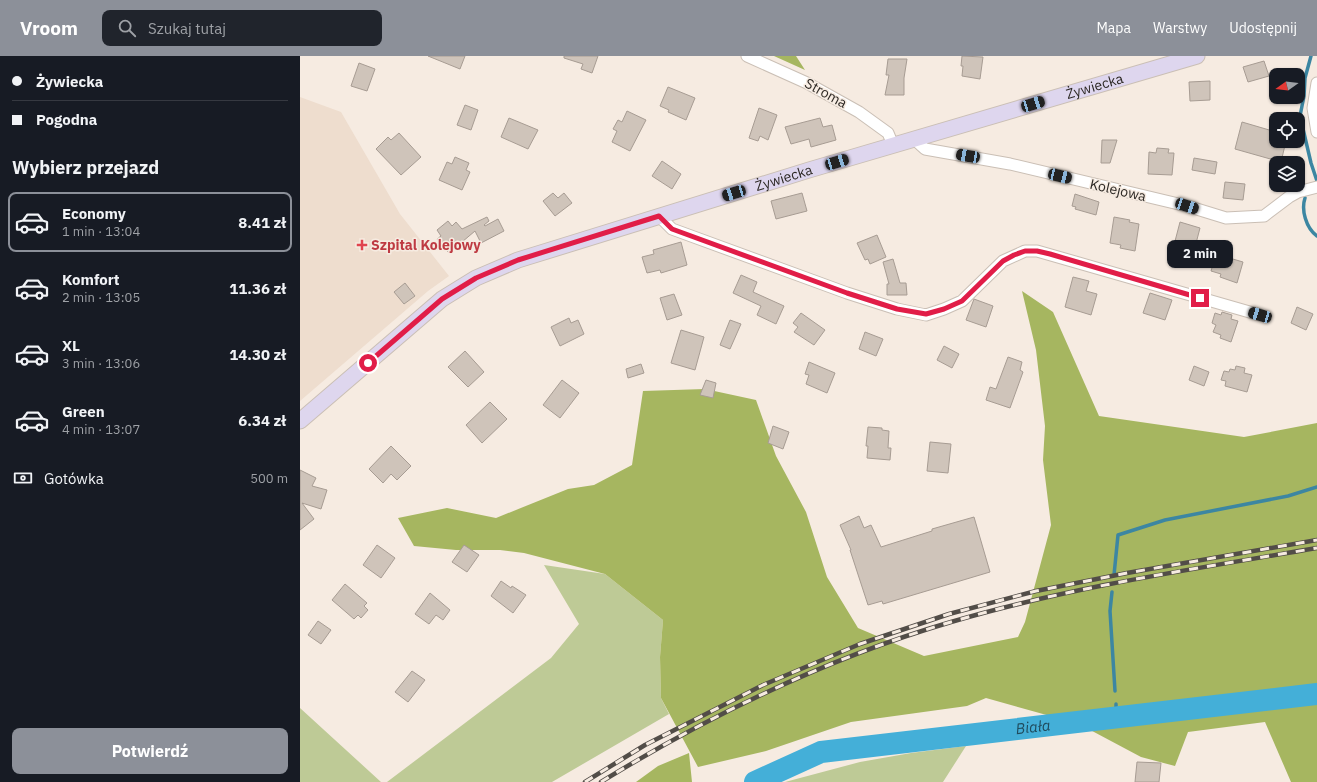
<!DOCTYPE html>
<html lang="pl">
<meta charset="utf-8">
<style>
:root{--surface:#171b24;--page:#20242c;--text:#f1f3f6;--muted:#9ea1a6;--line:#363941;--accent:#8c9099}
body{margin:0;font-family:"IBM Plex Sans",sans-serif;background:var(--page);color:var(--text);height:100vh;display:flex;flex-direction:column;font-size:15px;white-space:nowrap}
*{box-sizing:border-box;margin:0}
p{font-size:13px;color:var(--muted)}
.icon{flex:none;width:22px;height:22px;fill:none;stroke:currentColor;stroke-width:2;stroke-linecap:round;stroke-linejoin:round}
.map{position:relative;flex:1;overflow:hidden}
.panel{display:flex;flex-direction:column;background:var(--surface);width:300px}
.panel>*{flex:none}
.banner{display:grid;align-content:center;height:88px;padding:0 12px;background:var(--surface)}
.needle{width:26px;rotate:256deg}
.buttons{position:absolute;left:969px;top:12px;display:grid;gap:8px}
.buttons a{display:grid;place-items:center;width:36px;height:36px;border-radius:8px;background:var(--surface);box-shadow:0 1px 3px #0004;font-size:20px}
.end{position:absolute;width:18px;height:18px;margin:-9px;border:5px solid #e11d48;background:#fff;box-shadow:0 0 0 2px #fff}
.from{border-radius:50%}
.bubble{position:absolute;height:28px;border-radius:8px;background:var(--surface);box-shadow:0 1px 3px #0004;font-size:13px;font-weight:700;line-height:28px;text-align:center}
.car{position:absolute;width:12px;height:24px;margin:-12px -6px;border-radius:5px;box-shadow:0 0 3px 1px #0007;background:linear-gradient(#222 24%,#8ab4d8 0 40%,#222 0 76%,#8ab4d8 0 86%,#222 0)}
.banner b{display:flex;align-items:center;gap:14px;height:38px;font-size:15px}
.banner b+b{border-top:1px solid var(--line)}
.banner i{width:10px;height:10px;background:var(--text)}
ul{padding:0;list-style:none}
li{display:flex;align-items:center;gap:12px;height:60px;margin:0 8px 6px;padding:0 4px;border:2px solid transparent;border-radius:8px}
li div{flex:1}
li b{display:block;font-size:15px}
li em{font-style:normal;font-weight:700}
li.current{border-color:var(--accent)}
li>.icon{width:36px;height:36px;stroke-width:1.5}
h2{padding:0 12px;font-size:18px;line-height:48px}
.pay{display:flex;align-items:center;gap:10px;height:44px;padding:0 12px;font-size:15px}
.pay p{margin-inline-start:auto}
.cta{display:flex;gap:8px;margin-top:auto;padding:8px 12px}
.cta a{flex:1;height:46px;border-radius:8px;background:var(--accent);color:#fff;font-size:16px;font-weight:700;line-height:46px;text-align:center}
header{display:flex;align-items:center;gap:24px;box-sizing:border-box;height:56px;padding:0 20px;background:var(--accent);color:#fff}
header strong{font-size:19px}
nav{display:flex;gap:22px;margin-inline-start:auto;font-size:14px}
.search{width:280px;height:36px;background:var(--page);display:flex;align-items:center;gap:10px;box-sizing:border-box;padding:0 14px;border-radius:8px;color:var(--muted);font-size:15px}
main{display:flex;flex:1;min-height:0}
.map>svg:first-child{display:block}
.built{fill:#eeddce}
.green{fill:#beca96}
.forest{fill:#a6b660}
.lines{fill:none;stroke-linecap:round;stroke-linejoin:round}
.stream{stroke:#3c86a2;stroke-width:3.5}
.river{stroke:#44afd8;stroke-width:22}
.building{fill:#cfc4ba;stroke:#a79c93}
.minor-casing{stroke:#cabfb5;stroke-width:13}
.secondary-casing{stroke:#cabfb5;stroke-width:17}
.minor{stroke:#fff;stroke-width:11}
.secondary{stroke:#ded6ee;stroke-width:15}
.rail-casing{stroke:#524d48;stroke-width:4.5}
.rail{stroke:#f6ebe1;stroke-width:3;stroke-dasharray:9;stroke-linecap:butt}
.route{stroke:#e11d48;stroke-width:5}
.health-dot{fill:#e0444e;stroke:#f6ebe1;stroke-width:1.5}
.labels{text-anchor:middle;stroke-width:3;stroke-linejoin:round;paint-order:stroke}
.street-label{font-size:14px;fill:#2b2723;stroke:#f6ebe1}
.health-label{font-size:14px;font-weight:bold;fill:#be3a42;stroke:#f6ebe1;text-anchor:start}
.water-label{font-size:15px;font-style:italic;fill:#204c5e;stroke:#f6ebe1}
</style>
<header>
<strong>Vroom</strong>
<div class="search"><svg class="icon" aria-label="search" viewBox="0 0 24 24"><circle cx="10" cy="10" r="6"/><path d="M15 15l6 6"/></svg>Szukaj tutaj</div>
<nav><a>Mapa</a><a>Warstwy</a><a>Udostępnij</a></nav>
</header>
<main>
<section class="panel">
<div class="banner">
<b><i class="from"></i>Żywiecka</b>
<b><i></i>Pogodna</b>
</div>
<h2>Wybierz przejazd</h2>
<ul>
<li class="current"><svg class="icon" aria-label="car" viewBox="0 0 24 24"><path d="M5 17H2v-5l4-1 3-4h7l3 4 3 1v5h-3M9 17h6M6 11h13"/><circle cx="7" cy="17" r="2"/><circle cx="17" cy="17" r="2"/></svg><div><b>Economy</b><p>1 min · 13:04</p></div><em>8.41 zł</em></li>
<li><svg class="icon" aria-label="car" viewBox="0 0 24 24"><path d="M5 17H2v-5l4-1 3-4h7l3 4 3 1v5h-3M9 17h6M6 11h13"/><circle cx="7" cy="17" r="2"/><circle cx="17" cy="17" r="2"/></svg><div><b>Komfort</b><p>2 min · 13:05</p></div><em>11.36 zł</em></li>
<li><svg class="icon" aria-label="car" viewBox="0 0 24 24"><path d="M5 17H2v-5l4-1 3-4h7l3 4 3 1v5h-3M9 17h6M6 11h13"/><circle cx="7" cy="17" r="2"/><circle cx="17" cy="17" r="2"/></svg><div><b>XL</b><p>3 min · 13:06</p></div><em>14.30 zł</em></li>
<li><svg class="icon" aria-label="car" viewBox="0 0 24 24"><path d="M5 17H2v-5l4-1 3-4h7l3 4 3 1v5h-3M9 17h6M6 11h13"/><circle cx="7" cy="17" r="2"/><circle cx="17" cy="17" r="2"/></svg><div><b>Green</b><p>4 min · 13:07</p></div><em>6.34 zł</em></li>
</ul>
<div class="pay"><svg class="icon" aria-label="cash" viewBox="0 0 24 24"><path d="M3 7h18v10H3z"/><circle cx="12" cy="12" r="2"/></svg>Gotówka<p>500 m</p></div>
<div class="cta"><a>Potwierdź</a></div>
</section>
<div class="map">
<svg width="1017" height="726" viewBox="0 0 1017 726">
<rect width="100%" height="100%" fill="#f6ebe1"/>
<!-- built -->
<path class="built" d="M0 41 41 56 100 158 149 220 128 235 0 345Z"/>
<!-- green -->
<path class="green" d="M244 509 305 518 363 564 360 601 361 642 369 658 252 726H87L251 602 279 568Z
M0 652 81 726H0Z
M666 690 643 726H485L560 706 611 697Z"/>
<!-- forest -->
<path class="forest" d="M474 0H496L505 14Z
M722 235 753 256 799 360 944 381 1017 367V726H991L965 666 888 676 875 710 841 701 779 668 686 642 667 650 551 666 466 695 398 711 361 642 360 601 363 564 305 518 224 497 200 494H156L114 490 98 462 147 452 196 462 268 433 294 429 332 409 343 335 405 333 456 344 476 400 506 456 527 521 558 572 624 600 718 581 725 566 751 469 743 404 745 370 736 294Z
M389 697 392 726H336L358 710Z"/>
<g class="lines">
<!-- stream -->
<path class="stream" d="M1011 0 1005 22 1004 40 1000 60 1011 107 1017 125
M1005 142C1001 154 1006 172 1017 180
M814 519 818 479 865 464 988 440 1017 431
M812 536 810 555 815 635
M816 648V662"/>
<!-- river -->
<path class="river" id="s1" d="M455 726 521 696 1017 638"/>
</g>
<!-- building -->
<path class="building" d="M128 0H165L160 13Z
M264 0H298L292 17 281 13 283 8 264 2Z
M662 0 683 1 680 23 662 20 663 10H661Z
M588 3H607L604 22V39H585L589 19H586Z
M964 5 969 20 948 26 943 11Z
M59 7 75 13 67 35 51 30Z
M910 25V44L890 45 889 26Z
M368 31 395 42 386 64 368 56 369 54 360 50Z
M165 49 178 54 171 74 157 69Z
M459 52 477 59 468 84 460 80 458 85 449 82Z
M327 55 346 64 330 95 312 86 317 75 313 73 318 64 322 66Z
M209 62 238 74 228 93 201 81Z
M520 62 523 71 532 69 536 84 511 91 509 83 491 88 485 71Z
M942 66 976 76V85H986L981 106 935 93Z
M99 77 121 101 101 119 76 93 88 81 91 84Z
M802 84H817L810 107H801Z
M857 92 869 93 868 97H874L872 119 848 118 849 96 856 97Z
M155 101 169 107 166 114 170 116 162 134 139 124 147 106 152 108Z
M894 102 917 106 915 118 892 114Z
M362 105 381 118 372 133 352 120Z
M925 126 945 128 943 144 923 142Z
M253 137 258 142 264 137 272 147 255 160 243 145Z
M502 137 507 155 476 163 471 145Z
M775 138 799 146 796 159 775 153 776 151 772 150Z
M187 161 189 165 184 169 185 170 198 163 204 175 181 187 175 175 149 197 137 183 141 180 137 174 148 165 152 170 156 166 162 173Z
M814 161 830 164 829 166 839 168 835 195 820 192 821 189 810 187Z
M880 166 900 172 894 195 874 189Z
M577 179 586 201 570 208 568 203 565 204 557 187Z
M381 186 387 209 361 217 360 214 347 217 342 201 354 198 353 194Z
M926 201 943 206 937 227 920 221 921 218 911 215 915 202 924 205Z
M593 203 600 227H606L607 239H587V228H589L583 206Z
M441 219 457 226 453 236 484 250 476 268 457 259 461 250 433 237Z
M773 221 789 225 786 235 797 238 791 259 765 251Z
M105 227 115 240 104 248 94 236Z
M850 237 872 244 865 264 843 257Z
M374 238 382 259 367 264 360 242Z
M674 243 693 250 686 271 666 264Z
M997 251 1013 258 1006 274 991 267Z
M922 256 932 259 931 263 938 265 931 286 920 282 921 279 913 276 916 269 912 267 915 257 921 259Z
M501 257 525 274 514 289 494 276 498 271 493 267Z
M269 262 271 267 278 264 284 278 260 290 251 271Z
M430 264 441 268 430 293 420 289Z
M381 274 404 281 395 314 371 307Z
M565 276 583 283 576 300 559 293Z
M644 290 659 298 652 312 637 304Z
M165 295 184 316 168 331 148 311Z
M708 301 722 306 720 314 723 316 710 352 686 344 690 331 696 333Z
M509 306 535 317 527 337 506 328 509 319 505 318Z
M341 308 344 317 328 322 326 313Z
M894 310 909 316 904 330 889 324Z
M936 310 945 312 944 317 952 319 947 336 925 330 926 325 921 324 924 315 929 316 930 313 935 314Z
M262 324 279 337 260 362 243 349Z
M406 324 416 327 413 342 400 339Z
M190 346 207 363 182 387 166 369Z
M473 370 489 376 483 393 468 387Z
M568 371 582 372V374L589 375 588 392H591L590 404 567 402 568 390H566Z
M630 386 651 388 648 417 627 415Z
M91 390 111 410 97 424 91 418 83 427 69 413Z
M0 414 16 422 12 430 27 434 21 453 2 447 14 463 0 474Z
M559 460 564 472 571 469 581 491 632 475V473L674 461 690 516 583 548 582 545 568 549 550 494H551L540 469Z
M77 489 95 502 81 522 63 509Z
M164 489 179 499 167 516 152 506Z
M201 525 211 532 212 530 226 539 213 557 191 540Z
M45 528 67 547 64 550 68 554 61 562 58 559 54 563 32 544Z
M130 537 150 554 143 564 136 559 129 568 115 558Z
M18 565 31 574 21 588 8 579Z
M112 615 125 624 108 646 95 636Z
M837 706 861 707 859 726H835Z"/>
<g class="lines">
<defs>
<path id="minor" d="M447 0 507 27 559 56 588 77 593 89
M1017 27 1013 52 1017 76
M614 83 625 93 710 108 887 150 926 162 964 160 989 141 998 136 1017 131
M359 160 372 173 547 237 597 253 626 259 644 253 662 245 703 205 725 195H737L960 259"/>
<g id="secondary">
<path id="s2" d="M0 365 142 243 176 222 218 204 509 114 897 0"/>
</g>
</defs>
<!-- minor casing -->
<use href="#minor" class="minor-casing"/>
<!-- secondary casing -->
<use href="#secondary" class="secondary-casing"/>
<!-- minor -->
<use href="#minor" class="minor"/>
<!-- secondary -->
<use href="#secondary" class="secondary"/>
<defs>
<path id="rail" d="M285 726 345 689 463 629 560 588 649 558 736 535 827 517 1017 484
M301 726C410 659 528 602 651 566 770 531 894 513 1017 492"/>
</defs>
<!-- rail casing -->
<use href="#rail" class="rail-casing"/>
<!-- rail -->
<use href="#rail" class="rail"/>
</g>
<g class="lines">
<!-- route -->
<path class="route" d="M68 307 142 243 176 222 218 204 359 160 372 173 547 237 597 253 626 258 644 253 662 245 703 205 714 199 725 195H737L750 198 900 242"/>
</g>
<!-- markers -->
<path class="health-dot" d="M60 183h4v4h4v4h-4v4h-4v-4h-4v-4h4z"/>
<g class="labels">
<!-- street labels -->
<g class="street-label">
<text dy="5" stroke="none"><textPath href="#s2" startOffset="875">Żywiecka</textPath></text>
<text transform="translate(526 37) rotate(29)" y="5">Stroma</text>
<text dy="5" stroke="none"><textPath href="#s2" startOffset="551">Żywiecka</textPath></text>
<text transform="translate(818 134) rotate(13)" y="5">Kolejowa</text>
</g>
<!-- health labels -->
<g class="health-label">
<text x="71" y="194">Szpital Kolejowy</text>
</g>
<!-- water labels -->
<g class="water-label">
<text dy="5" stroke="none"><textPath href="#s1" startOffset="286">Biała</textPath></text>
</g>
</g>
</svg>
<div class="buttons">
<a><svg class="needle" viewBox="-14 -14 28 28"><path d="M0-13l5 13h-10z" fill="#e53935"/><path d="M0 13l5-13h-10z" fill="#9ea1a6"/></svg></a>
<a><svg class="icon" aria-label="locate" viewBox="0 0 24 24"><circle cx="12" cy="12" r="6"/><path d="M12 2v4M12 18v4M2 12h4M18 12h4"/></svg></a>
<a><svg class="icon" aria-label="layers" viewBox="0 0 24 24"><path d="M12 4l9 5-9 5-9-5zM3 14l9 5 9-5"/></svg></a>
</div>
<i class="end from" style="left:68px;top:307px"></i>
<i class="end" style="left:900px;top:242px"></i>
<div class="bubble" style="left:867px;top:184px;width:66px">2 min</div>
<i class="car" style="left:733px;top:48px;rotate:73deg"></i>
<i class="car" style="left:668px;top:100px;rotate:280deg"></i>
<i class="car" style="left:537px;top:106px;rotate:73deg"></i>
<i class="car" style="left:760px;top:120px;rotate:103deg"></i>
<i class="car" style="left:434px;top:137px;rotate:253deg"></i>
<i class="car" style="left:887px;top:150px;rotate:108deg"></i>
<i class="car" style="left:960px;top:259px;rotate:286deg"></i>
</div>
</main>
